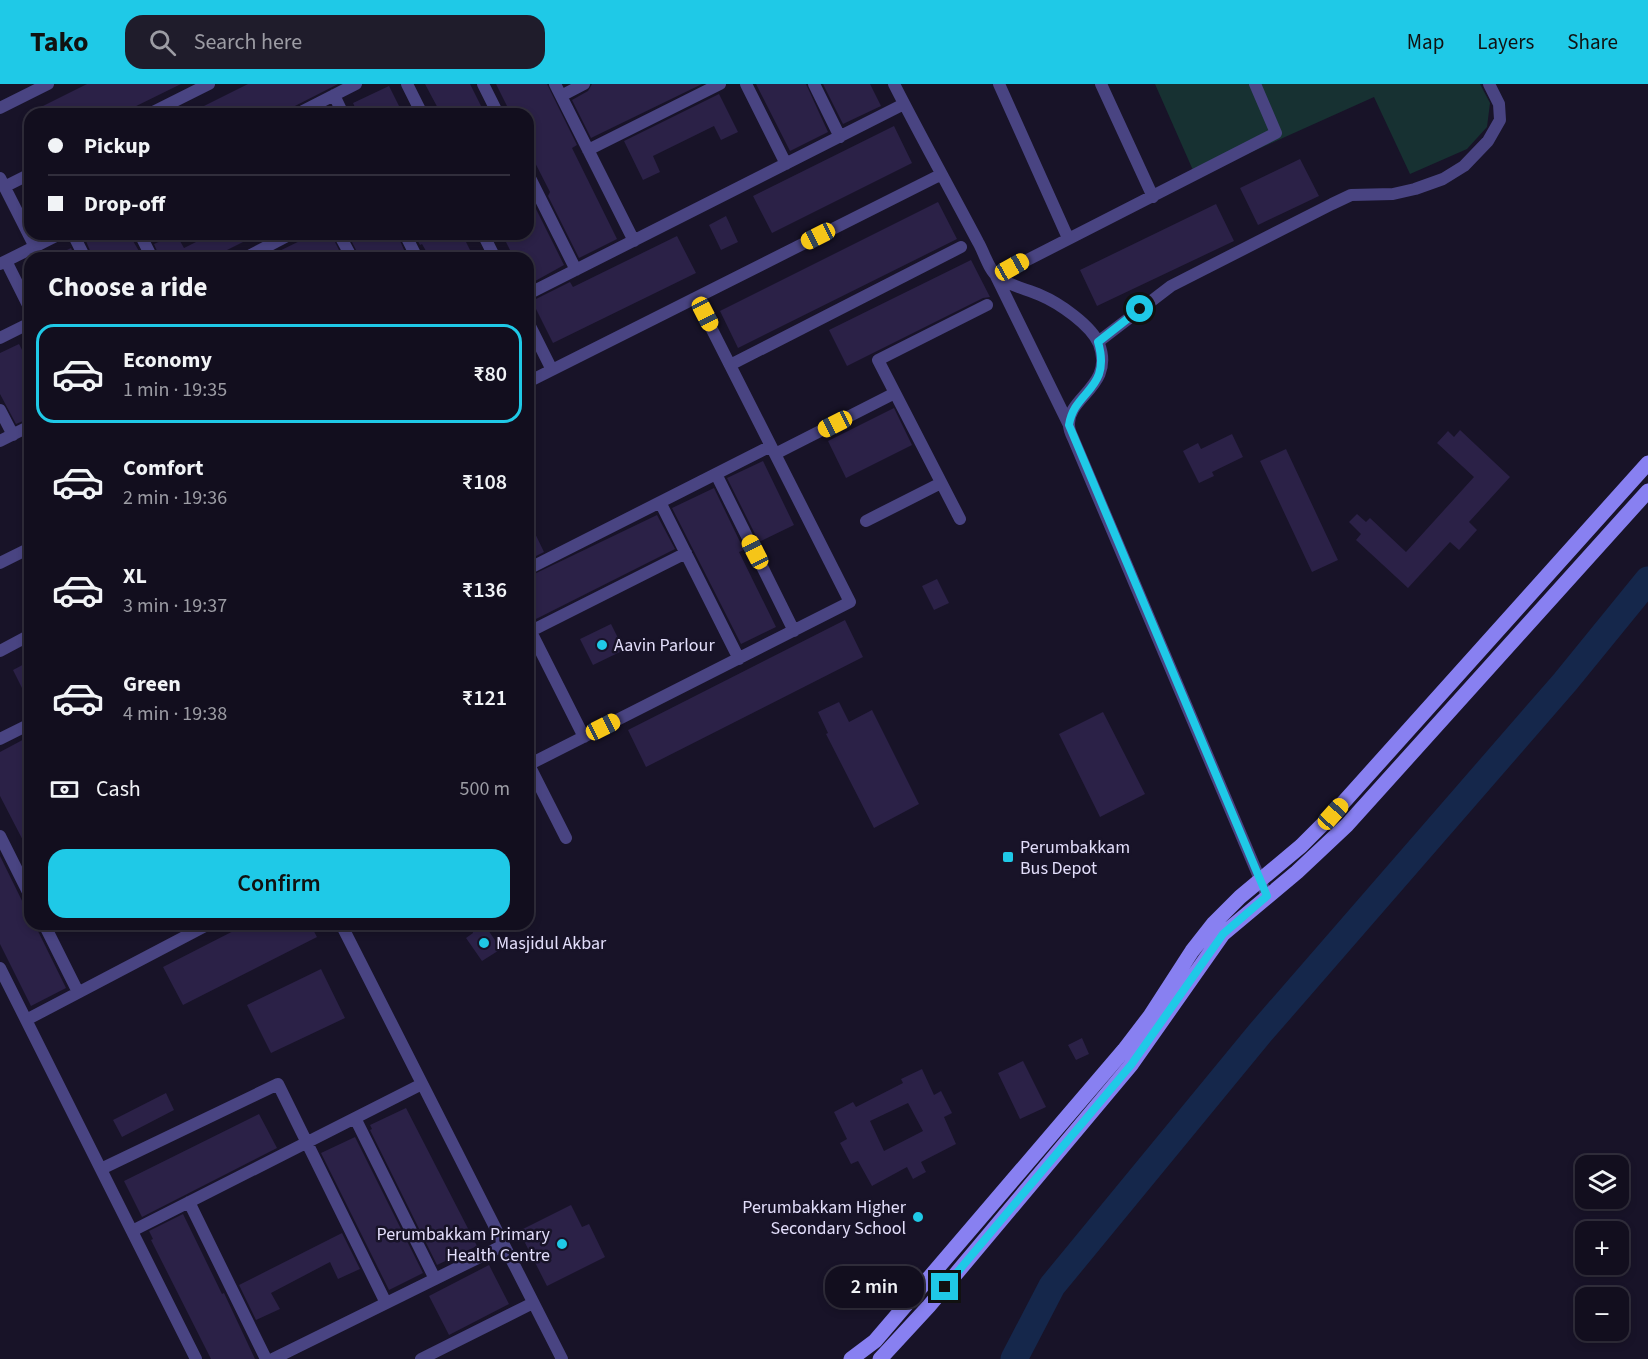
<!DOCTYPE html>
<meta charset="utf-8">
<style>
:root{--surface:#120e1e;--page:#1f1c2b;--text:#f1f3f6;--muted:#9c9ca4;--line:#312e3c;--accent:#1fc9e7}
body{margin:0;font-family:"Source Sans 3",sans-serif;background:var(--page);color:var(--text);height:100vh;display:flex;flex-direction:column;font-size:22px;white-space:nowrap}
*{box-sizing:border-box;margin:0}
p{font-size:20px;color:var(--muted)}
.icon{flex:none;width:33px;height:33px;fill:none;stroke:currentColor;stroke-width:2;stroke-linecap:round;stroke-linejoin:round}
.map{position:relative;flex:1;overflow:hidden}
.sheet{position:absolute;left:24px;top:168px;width:510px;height:678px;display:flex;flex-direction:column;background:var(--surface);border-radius:18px;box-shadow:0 3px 9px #0003,0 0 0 2px var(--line)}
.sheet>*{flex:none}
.banner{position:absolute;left:24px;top:24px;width:510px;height:132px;border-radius:18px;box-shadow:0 3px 9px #0003,0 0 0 2px var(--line);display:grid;align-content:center;height:132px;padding:0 24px;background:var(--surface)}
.fabs{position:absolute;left:1575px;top:1071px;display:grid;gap:12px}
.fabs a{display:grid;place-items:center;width:54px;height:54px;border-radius:12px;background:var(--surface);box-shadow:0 3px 9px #0003,0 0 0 2px var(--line);font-size:30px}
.end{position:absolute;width:27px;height:27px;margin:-14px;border:8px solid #1fc9e7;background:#111;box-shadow:0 0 0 3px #111}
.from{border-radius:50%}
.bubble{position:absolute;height:42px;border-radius:18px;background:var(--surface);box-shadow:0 3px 9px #0003,0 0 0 2px var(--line);font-size:20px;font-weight:600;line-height:42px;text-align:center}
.car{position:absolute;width:18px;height:36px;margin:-18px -9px;border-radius:8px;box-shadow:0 0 4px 2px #0007;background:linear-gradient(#f5c518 24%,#345 0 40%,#f5c518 0 76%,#345 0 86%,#f5c518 0)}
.banner b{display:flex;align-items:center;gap:21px;height:57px;font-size:22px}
.banner b+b{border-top:2px solid var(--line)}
.banner i{width:15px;height:15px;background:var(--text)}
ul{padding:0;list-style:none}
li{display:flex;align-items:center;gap:18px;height:99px;margin:0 12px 9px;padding:0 12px;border:3px solid transparent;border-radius:18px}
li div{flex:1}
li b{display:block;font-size:22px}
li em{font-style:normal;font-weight:600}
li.current{border-color:var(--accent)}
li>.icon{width:54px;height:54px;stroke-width:1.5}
h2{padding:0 24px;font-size:27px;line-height:72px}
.pay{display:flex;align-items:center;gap:15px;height:66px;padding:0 24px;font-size:22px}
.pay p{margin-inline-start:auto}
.action{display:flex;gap:12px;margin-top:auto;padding:12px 24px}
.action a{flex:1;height:69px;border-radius:18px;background:var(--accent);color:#111;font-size:24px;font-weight:600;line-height:69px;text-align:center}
header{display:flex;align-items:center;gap:36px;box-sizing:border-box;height:84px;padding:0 30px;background:var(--accent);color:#111}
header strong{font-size:28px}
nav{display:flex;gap:33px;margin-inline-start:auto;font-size:21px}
.search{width:420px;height:54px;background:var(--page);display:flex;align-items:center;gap:15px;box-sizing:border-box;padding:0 21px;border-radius:18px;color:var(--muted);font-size:22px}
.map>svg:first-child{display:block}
.green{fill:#173132}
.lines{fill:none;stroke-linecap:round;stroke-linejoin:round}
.river{stroke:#15274b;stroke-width:27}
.building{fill:#2b2147;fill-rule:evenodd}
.street{stroke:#494482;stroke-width:12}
.secondary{stroke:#8880f1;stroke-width:15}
.route{stroke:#1fc9e7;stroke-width:8}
.poi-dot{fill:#1fc9e7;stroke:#181328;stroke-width:2}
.labels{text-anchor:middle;stroke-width:5;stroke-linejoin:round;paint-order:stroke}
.poi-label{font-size:18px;fill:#e3defb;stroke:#181328;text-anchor:start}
</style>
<header>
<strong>Tako</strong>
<div class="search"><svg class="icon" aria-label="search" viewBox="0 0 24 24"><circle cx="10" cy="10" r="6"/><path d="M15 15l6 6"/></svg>Search here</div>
<nav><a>Map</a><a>Layers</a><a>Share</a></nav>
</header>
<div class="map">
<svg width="1648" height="1275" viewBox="0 0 1648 1275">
<rect width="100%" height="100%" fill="#181328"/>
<!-- green -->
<path class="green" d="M1155 0H1480L1490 19 1487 43 1467 65 1410 90 1374 13 1196 93Z"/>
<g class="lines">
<!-- river -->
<path class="river" d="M1014 1275 1052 1202 1260 949 1565 598 1648 496"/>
</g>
<!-- building -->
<path class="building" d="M87 0H181L120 30H27Z
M248 0H338L293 23 289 30H188Z
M425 0H470L485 30H441Z
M496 0H547L577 61 572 64 617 155 579 174 548 112 550 108 528 65V30H511Z
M592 0H702L591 54 572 16 588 7Z
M756 0H806L828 48 790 67Z
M823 0H870L881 22 843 40Z
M389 2 403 30H358L353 19Z
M719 10 738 48 721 56 714 42 653 72 660 88 643 96 624 57Z
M894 42 912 79 772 149 753 112Z
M1300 75 1319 112 1258 141 1240 104Z
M938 118 957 155 738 264 720 227Z
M533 119 564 181 528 201V174H514L502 150H528V121Z
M1216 120 1234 157 1097 222 1080 186Z
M726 132 738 158 721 166 709 141Z
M96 150H129L143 174H93L86 157 87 155Z
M176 150 184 164 212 150H259L211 174H160L154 160Z
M314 150H331L343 174H265Z
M348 150H397L405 168 393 174H360Z
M414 150H462L474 174H430L422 160 420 161Z
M677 152 696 189 553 259 532 217 570 198 573 203Z
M71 164 76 174H51Z
M971 176 990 213 983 214 847 282 829 246Z
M19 260 30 281V334L16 340 0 310V269Z
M894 324 912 361 846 394 828 357Z
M1460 346 1510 393 1469 438 1477 446 1459 466 1450 458 1408 504 1356 456 1361 450 1349 438 1357 430 1366 438 1370 434 1406 468 1474 393 1437 359 1448 347 1454 353Z
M1232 350 1243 373 1212 388 1214 392 1199 399 1183 367 1198 359 1201 365Z
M1286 365 1338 476 1312 488 1260 377Z
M763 377 794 441 759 458 727 394Z
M714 404 744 466 739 468 776 543 741 560 672 424Z
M657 431 675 465 534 536 528 534V493Z
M528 435 544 468 528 476Z
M937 495 949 519 934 526 922 502Z
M845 536 863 573 646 683 628 646Z
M611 540 624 566 593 581 580 555Z
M30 577V620L13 586Z
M839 618 849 638 872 626 919 720 874 744 826 650 828 649 818 628Z
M1103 628 1145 710 1100 733 1059 650Z
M30 652V770L0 712V668Z
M0 772 30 833V840L35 841 66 904 31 922 0 860Z
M247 840H310L317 853 183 921 163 883Z
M471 840H484L501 865 482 877 466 854 473 849Z
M321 885 345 934 271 969 247 921Z
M1082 954 1089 970 1076 976 1068 961Z
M1023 977 1046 1023 1020 1035 998 989Z
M922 985 934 1011 941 1007 952 1029 944 1033 956 1060 921 1078 926 1088 913 1095 907 1083 872 1102 858 1077 851 1080 840 1059 847 1055 834 1028 853 1018 856 1023 903 999 901 995ZM908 1019 923 1047 884 1067 870 1037Z
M166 1009 174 1026 122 1053 113 1036Z
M406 1024 477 1162 437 1181 370 1046 372 1045 370 1041Z
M259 1030 277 1064 142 1133 124 1097Z
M355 1053 423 1189 389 1206 321 1069Z
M571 1121 582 1143 589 1140 605 1173 547 1202 519 1147Z
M183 1130 222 1210 224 1209 255 1275H211L151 1156 153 1155 149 1147Z
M342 1149 360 1185 338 1195 330 1178 271 1209 280 1225 256 1236 239 1201Z
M489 1181 509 1220 449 1251 429 1212Z"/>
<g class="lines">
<!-- street -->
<path class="street" d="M407 0 422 30
M483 0 498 30
M555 0 634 157
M746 0 786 80
M814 0 840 53
M894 0C921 53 950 105 978 158 984 168 989 187 998 193 1010 202 1026 205 1040 211 1059 219 1091 241 1099 260 1115 302 1067 313 1069 341 1069 345 1071 350 1073 354L1267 812
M999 0 1068 154
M1101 0 1153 113
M334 11 343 30
M561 12 584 0
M0 24 48 0
M149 30 209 0
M297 30 356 0
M588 66 720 0
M528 90 576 186
M0 94 35 163
M4 103 30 90
M73 150 85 174
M140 150 152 174
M339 150 352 174
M405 150 417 174
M483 150 495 174
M245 174 291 150
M6 177 30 225
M0 180 60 150
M528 210 904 20
M528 238 552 286
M0 254 30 239
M1098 258 1171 202 1332 120 1351 111 1393 110 1415 105 1443 95 1464 82 1488 57 1500 36 1499 20 1489 0
M730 281 961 163
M528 298 940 91
M0 326 13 351
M1069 341 996 192 1276 49 1255 0
M0 357 30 342
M775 370 895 309
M716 390 794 547
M660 418 739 575
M960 435 878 276 987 221
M866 437 941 399
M0 479 30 464
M528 485 771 362
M528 542 584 653
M531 547 686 469
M0 567 30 551
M0 655 30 640
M528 679 566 754
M528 681 850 518 696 214
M0 752 30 812
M44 840 78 908
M341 840 562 1275
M0 884 196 1275
M26 936 209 840
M355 1034 435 1195
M101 1085 278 1000 386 1219
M189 1118 266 1275
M132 1147 422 1000
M273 1275 504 1161
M421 1275 533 1219"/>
<!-- secondary -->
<path class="secondary" d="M851 1275 875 1257 1124 966 1150 932 1192 867 1214 839 1240 813 1301 762 1333 730 1648 379
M880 1275 929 1222 1131 981 1223 850 1297 788 1347 741 1648 407"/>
</g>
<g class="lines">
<!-- route -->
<path class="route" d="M945 1203 1131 981 1223 850 1267 812 1069 341C1074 306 1112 306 1098 258L1140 225"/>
</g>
<!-- markers -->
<g class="poi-dot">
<circle cx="602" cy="561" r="6"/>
<rect x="1002" y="767" width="12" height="12" rx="3"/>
<circle cx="484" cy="859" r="6"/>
<circle cx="918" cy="1133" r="6"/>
<circle cx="562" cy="1160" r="6"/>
</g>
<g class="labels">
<!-- poi labels -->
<g class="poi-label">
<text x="614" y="567">Aavin Parlour</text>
<text x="1020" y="769">Perumbakkam<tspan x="1020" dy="21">Bus Depot</tspan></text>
<text x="496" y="865">Masjidul Akbar</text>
<text x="906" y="1129" text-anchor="end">Perumbakkam Higher<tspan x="906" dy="21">Secondary School</tspan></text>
<text x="550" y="1156" text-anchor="end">Perumbakkam Primary<tspan x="550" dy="21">Health Centre</tspan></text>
</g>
</g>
</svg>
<div class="fabs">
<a><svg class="icon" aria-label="layers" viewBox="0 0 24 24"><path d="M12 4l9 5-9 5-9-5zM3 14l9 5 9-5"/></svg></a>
<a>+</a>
<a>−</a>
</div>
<i class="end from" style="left:1140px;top:225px"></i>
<i class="end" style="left:945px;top:1203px"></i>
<div class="bubble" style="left:825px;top:1182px;width:99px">2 min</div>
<i class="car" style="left:818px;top:152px;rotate:243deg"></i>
<i class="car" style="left:1012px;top:183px;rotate:61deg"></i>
<i class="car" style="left:705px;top:230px;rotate:153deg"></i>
<i class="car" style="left:835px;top:340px;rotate:243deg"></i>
<i class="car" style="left:755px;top:468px;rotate:333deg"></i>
<i class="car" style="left:603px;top:643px;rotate:63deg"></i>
<i class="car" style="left:1333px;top:730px;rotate:42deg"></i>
<div class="banner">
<b><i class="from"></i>Pickup</b>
<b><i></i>Drop-off</b>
</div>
<section class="sheet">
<h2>Choose a ride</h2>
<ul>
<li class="current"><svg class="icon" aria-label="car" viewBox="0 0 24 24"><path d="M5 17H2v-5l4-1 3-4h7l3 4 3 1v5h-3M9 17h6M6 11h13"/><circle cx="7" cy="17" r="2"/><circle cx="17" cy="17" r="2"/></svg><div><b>Economy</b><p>1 min · 19:35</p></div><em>₹80</em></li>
<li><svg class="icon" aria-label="car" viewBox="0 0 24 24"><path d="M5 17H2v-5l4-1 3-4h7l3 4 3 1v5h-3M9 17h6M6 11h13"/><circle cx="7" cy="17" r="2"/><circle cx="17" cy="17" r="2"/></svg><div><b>Comfort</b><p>2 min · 19:36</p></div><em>₹108</em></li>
<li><svg class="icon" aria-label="car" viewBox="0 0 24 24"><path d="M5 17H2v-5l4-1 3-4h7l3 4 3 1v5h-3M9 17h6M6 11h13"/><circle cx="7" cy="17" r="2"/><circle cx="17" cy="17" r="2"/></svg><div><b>XL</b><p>3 min · 19:37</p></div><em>₹136</em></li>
<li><svg class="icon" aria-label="car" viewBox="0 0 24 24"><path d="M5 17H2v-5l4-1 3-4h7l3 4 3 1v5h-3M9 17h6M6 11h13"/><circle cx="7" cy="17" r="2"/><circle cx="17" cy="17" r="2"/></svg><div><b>Green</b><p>4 min · 19:38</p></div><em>₹121</em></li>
</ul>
<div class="pay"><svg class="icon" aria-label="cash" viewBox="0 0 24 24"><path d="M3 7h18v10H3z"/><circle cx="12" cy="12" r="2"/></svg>Cash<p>500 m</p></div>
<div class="action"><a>Confirm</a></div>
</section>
</div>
